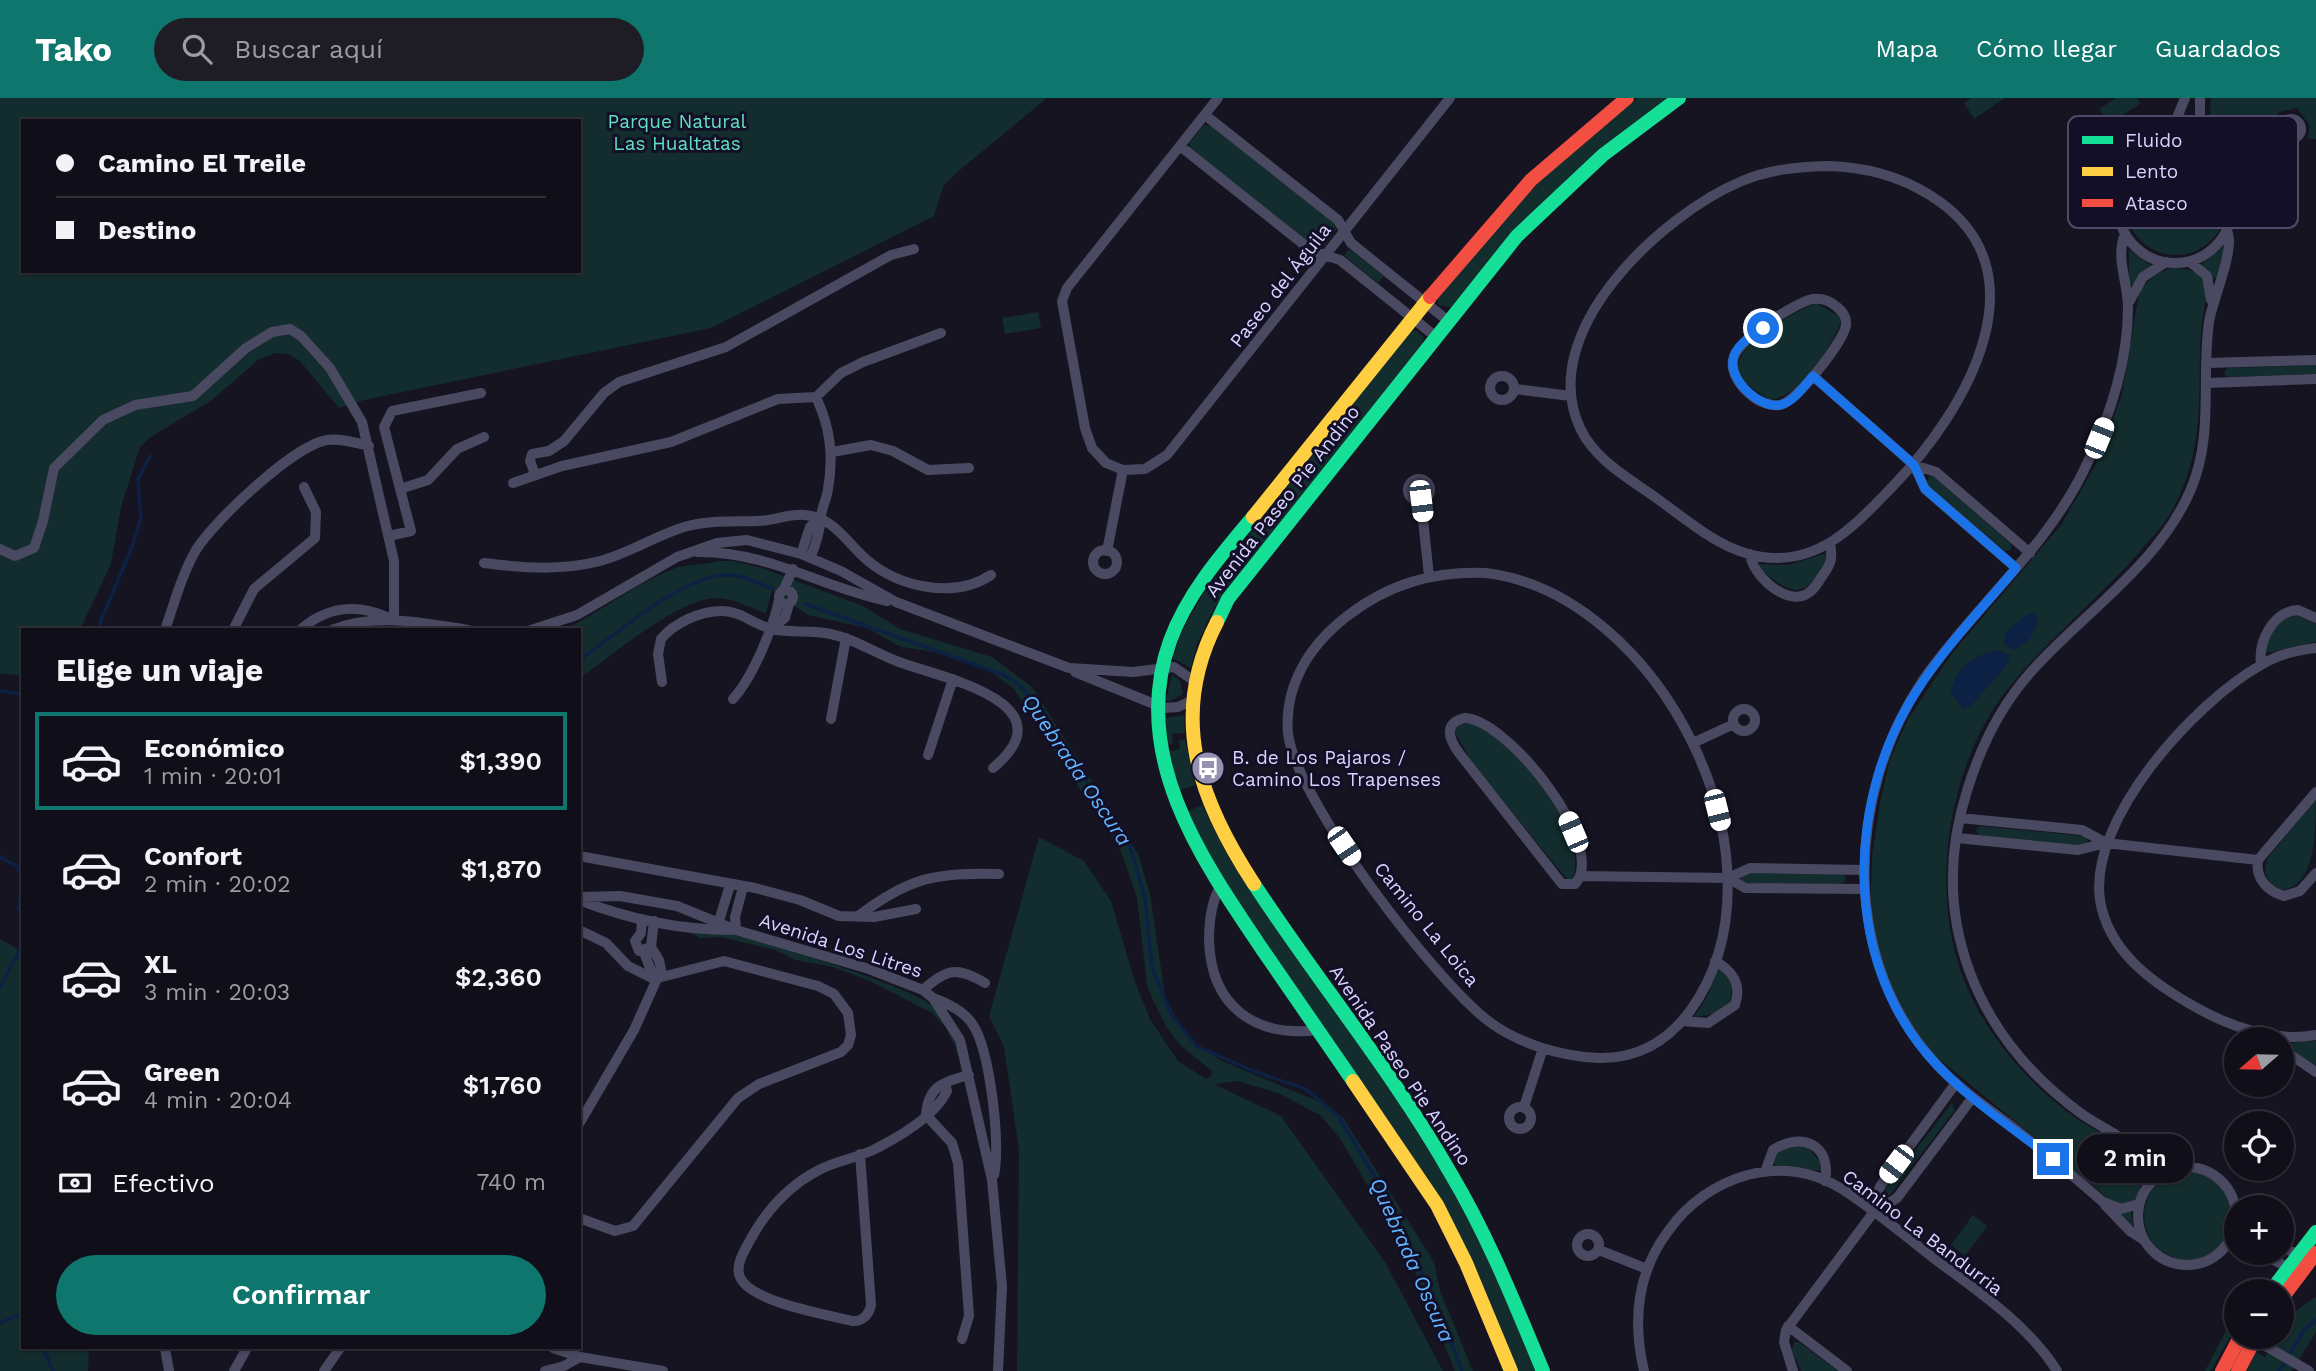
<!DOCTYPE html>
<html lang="es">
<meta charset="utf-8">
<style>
:root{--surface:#100f19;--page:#1e1d26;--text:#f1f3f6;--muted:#9c9ca2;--line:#302f38;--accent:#0f766e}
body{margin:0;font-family:"Work Sans",sans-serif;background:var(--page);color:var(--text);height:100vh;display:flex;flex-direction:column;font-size:26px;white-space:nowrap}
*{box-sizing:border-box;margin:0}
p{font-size:23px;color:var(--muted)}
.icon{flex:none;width:38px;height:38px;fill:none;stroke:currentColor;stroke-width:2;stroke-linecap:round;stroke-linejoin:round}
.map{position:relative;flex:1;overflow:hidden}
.sheet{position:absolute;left:21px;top:530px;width:560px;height:721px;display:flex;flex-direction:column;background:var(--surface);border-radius:0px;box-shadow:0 2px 5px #0004,0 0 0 2px var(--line)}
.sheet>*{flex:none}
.hud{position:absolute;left:21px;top:21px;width:560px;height:154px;border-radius:0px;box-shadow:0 2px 5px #0004,0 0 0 2px var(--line);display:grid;align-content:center;height:154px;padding:0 35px;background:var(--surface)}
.needle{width:46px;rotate:250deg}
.tools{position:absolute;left:2224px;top:929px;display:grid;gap:14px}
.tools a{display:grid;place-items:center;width:70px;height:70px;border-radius:50%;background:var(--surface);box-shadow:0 2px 5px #0004,0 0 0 2px var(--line);font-size:35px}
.end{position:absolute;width:32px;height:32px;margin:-16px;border:9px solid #1a73e8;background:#fff;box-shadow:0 0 0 4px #fff}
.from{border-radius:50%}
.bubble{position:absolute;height:49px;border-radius:24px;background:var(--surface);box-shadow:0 2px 5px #0004,0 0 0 2px var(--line);font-size:23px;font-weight:600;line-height:49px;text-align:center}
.car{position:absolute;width:21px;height:42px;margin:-21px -10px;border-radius:9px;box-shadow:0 0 5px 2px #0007;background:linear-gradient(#fff 24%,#345 0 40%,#fff 0 76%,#345 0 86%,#fff 0)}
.hud b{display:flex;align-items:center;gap:24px;height:66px;font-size:26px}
.hud b+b{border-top:2px solid var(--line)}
.hud i{width:18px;height:18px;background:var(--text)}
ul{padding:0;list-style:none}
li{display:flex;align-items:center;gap:21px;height:98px;margin:0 14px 10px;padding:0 21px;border:4px solid transparent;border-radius:0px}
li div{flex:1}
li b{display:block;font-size:26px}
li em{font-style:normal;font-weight:600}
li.selected{border-color:var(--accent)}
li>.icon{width:63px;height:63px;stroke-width:1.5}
h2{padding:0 35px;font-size:32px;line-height:84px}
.pay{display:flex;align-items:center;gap:18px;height:77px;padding:0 35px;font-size:26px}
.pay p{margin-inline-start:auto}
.action{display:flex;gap:14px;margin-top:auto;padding:14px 35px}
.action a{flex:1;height:80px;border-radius:42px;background:var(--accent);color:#fff;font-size:28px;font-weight:600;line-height:80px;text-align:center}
header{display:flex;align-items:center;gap:42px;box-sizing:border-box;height:98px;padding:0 35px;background:var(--accent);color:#fff}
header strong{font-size:33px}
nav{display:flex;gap:38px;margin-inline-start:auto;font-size:24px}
.search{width:490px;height:63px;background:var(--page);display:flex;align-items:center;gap:18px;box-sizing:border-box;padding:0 24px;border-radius:38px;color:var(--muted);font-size:26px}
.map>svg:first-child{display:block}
.green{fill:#132c2d;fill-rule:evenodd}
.water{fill:#0d2144}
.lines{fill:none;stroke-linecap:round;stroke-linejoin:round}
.stream{stroke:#0d2144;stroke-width:3.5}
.street{stroke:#4a4962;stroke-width:10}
.fast{stroke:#16e098;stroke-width:14}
.slow{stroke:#ffcf43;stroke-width:14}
.jam{stroke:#f24e42;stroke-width:14}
.route{stroke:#1a73e8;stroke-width:9}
.labels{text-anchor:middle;stroke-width:6;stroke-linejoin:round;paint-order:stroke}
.park-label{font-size:19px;fill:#5fe0c0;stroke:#130f26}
.street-label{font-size:19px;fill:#d9d4ff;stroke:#130f26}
.poi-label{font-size:19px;fill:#d9d4ff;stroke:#130f26;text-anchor:start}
.water-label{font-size:21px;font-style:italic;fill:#62b6ff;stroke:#130f26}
.key{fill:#130f26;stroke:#4e4a67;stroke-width:2}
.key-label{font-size:19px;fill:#d9d4ff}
</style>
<header>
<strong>Tako</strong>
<div class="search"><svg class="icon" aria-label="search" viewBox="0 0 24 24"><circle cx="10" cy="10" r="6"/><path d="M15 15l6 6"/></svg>Buscar aquí</div>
<nav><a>Mapa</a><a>Cómo llegar</a><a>Guardados</a></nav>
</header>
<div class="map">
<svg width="2316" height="1273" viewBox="0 0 2316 1273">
<rect width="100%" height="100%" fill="#161421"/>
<!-- green -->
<path class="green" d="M0 0H1047L955 76 943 89 934 118 711 230 364 302 339 310 300 263 288 256 275 255 258 262 212 302 152 338 140 349 121 409 111 466 80 532H23V578L0 575ZM23 23H579V173H23Z
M1638 0H1669C1585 59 1516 129 1451 209L1439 207 1437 200C1495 124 1561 57 1638 0Z
M1971 0H2005L1974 21 1964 5Z
M2116 0H2137L2141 5 2109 26 2099 11Z
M2211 0H2316V41H2308L2310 28 2297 10 2279 14C2269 26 2269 33 2275 47L2244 84 2210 18Z
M1204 27 1211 28 1334 124 1336 132 1324 148 1316 151 1190 51V44Z
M2126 107a50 50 0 1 1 100 0a50 50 0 1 1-100 0Z
M2228 144 2217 179 2212 182 2201 167Z
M1349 151 1384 178 1378 185 1344 158Z
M2129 152 2152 168 2132 187H2129Z
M2172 170C2221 172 2204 198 2201 233 2197 298 2206 346 2175 407 2167 423 2154 438 2142 451 2097 503 2042 545 2001 600 1946 677 1930 795 1964 882 1984 934 2026 983 2070 1016 2100 1038 2137 1049 2171 1062L2143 1084 2131 1113 2133 1128H2129L2102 1095 1932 955 1908 921 1884 872 1872 822 1871 790 1872 758 1880 705 1889 664 1908 621 1953 554 2061 427 2096 366 2122 296 2139 195C2148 182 2156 174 2172 170Z
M1816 205 1839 218 1841 225C1827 253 1802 298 1769 302 1760 295 1745 287 1740 277 1725 250 1796 213 1816 205Z
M1038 214 1041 230 1005 236 1002 220Z
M1416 232 1424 240 1422 246 1214 510 1197 546 1191 570 1172 560 1183 531 1206 491 1411 233Z
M2316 267V276L2227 279 2224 275 2227 270Z
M1929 378H1933L2011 446V452L2005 453 1927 386Z
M1827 455 1828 463C1801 504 1794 497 1758 470L1760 466 1788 467Z
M718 463H733L762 470 863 508 900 531 992 559 1032 589 1138 756 1150 796 1165 898 1181 931 1190 942 1220 962 1329 1008 1344 1021 1434 1164 1440 1193 1473 1273H1455L1408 1156 1339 1039 1320 1017 1278 995 1237 983 1214 986 1281 1018 1385 1164 1443 1273H1017L1019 1052 1004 949 989 918 1039 739 1084 763 1111 803 1135 884 1150 921 1178 963 1206 981 1211 978 1212 973 1180 947 1167 930 1153 902 1147 887 1137 800 1121 753 1013 590 990 573 942 555 901 549 867 530 808 517 772 492 766 515C750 510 731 499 714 500 676 503 611 558 579 581V532H564C600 514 634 487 670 472 687 465 701 468 718 463Z
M2295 516 2316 526V544L2266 555 2265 547 2281 522Z
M1172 577 1180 582 1183 596 1169 604 1166 602Z
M1184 617 1185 635 1172 636 1173 646 1166 647 1164 620Z
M1473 625C1515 645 1589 731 1573 781L1568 782 1555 767 1472 664 1454 633 1461 626Z
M1185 641 1195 687 1178 693 1167 654 1180 651 1179 642Z
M2316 701C2316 731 2316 789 2282 792 2267 785 2263 777 2267 761Z
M1202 707 1227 757 1385 984 1466 1111 1537 1273H1517L1443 1106 1428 1081 1223 783 1186 714Z
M1980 728 2084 738 2088 743 2084 748 1979 737 1976 732Z
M1742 775H1840L1845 778V784L1840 786 1744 785 1740 782Z
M687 833C700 834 713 834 725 835 756 840 916 890 934 909 948 924 955 942 960 962L947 930 932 915 870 883 833 869 796 862 775 852 721 839 700 840Z
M0 841 23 854V1128L20 1132 23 1134V1250H89L88 1273H0Z
M1718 872H1724L1732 887 1730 907 1714 916 1694 919 1708 897Z
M2316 943V967L2291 952 2289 945Z
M1952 1005 1955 1012 1889 1098 1885 1091Z
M1790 1048H1807L1820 1064 1821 1073 1774 1067 1775 1056Z
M2144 1118a44 44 0 1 1 88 0a44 44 0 1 1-88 0Z
M1973 1117 1987 1128 1965 1158 1951 1147Z
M2316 1199V1234L2292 1273H2247L2256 1254 2265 1259 2277 1239H2282C2282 1222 2302 1207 2316 1199Z
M2236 1213V1228L2211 1273H2205Z
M1794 1244H1799L1838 1273H1801L1792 1253Z"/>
<!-- water -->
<path class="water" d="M2029 515H2034L2038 524 2030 541 2014 552 2004 546 2005 535Z
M1998 552 2010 557 2007 567 1971 608 1963 611 1951 595C1953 571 1976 556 1998 552Z"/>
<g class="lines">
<!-- stream -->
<path class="stream" d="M805 506 1004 577 1021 588 1129 745 1145 800 1152 870 1171 916 1196 948 1256 974 1306 991 1338 1018 1386 1097 1442 1220 1462 1273
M97 532 132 449 141 420 138 381 150 358
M579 562C614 538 685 476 727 477 743 477 758 485 773 491
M0 593 23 596
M0 759 17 768 23 782
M18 811 23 783
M0 890 23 845
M0 1225 23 1215
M43 1250 53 1273
M2279 1273 2305 1231 2316 1222"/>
<!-- street -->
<path class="street" d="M1218 0 1067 190 1062 203 1085 330 1092 350 1106 365 1123 372 1145 371 1167 357 1450 0
M2200 0V26L2212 63
M1205 17 1338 122 1351 145 1447 222
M2281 31a10 10 0 1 1 20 0a10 10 0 1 1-20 0Z
M1180 48 1312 153 1340 162 1435 238
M2118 108a57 57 0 1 1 114 0a57 57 0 1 1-114 0Z
M2154 53 2174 27 2185 0
M1828 68C1865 69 1897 77 1928 96 2051 170 1965 314 1893 388 1856 426 1821 467 1762 459 1722 453 1691 425 1659 402 1632 382 1597 364 1581 332 1533 235 1662 116 1742 83 1770 71 1798 69 1828 68Z
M2231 93 2242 95 2257 90
M2121 124 2109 113 2094 73 2100 68 2133 70
M2229 128 2243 118 2289 41
M2125 136C2115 160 2128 184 2128 209 2128 266 2108 324 2083 374 2044 453 1973 510 1923 582 1845 698 1840 865 1939 969 1960 991 1986 1009 2010 1027 2042 1052 2072 1077 2103 1104L2121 1111 2139 1106
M2190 164 2207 178 2211 202
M1812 201C1822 200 1829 202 1837 209 1842 213 1847 219 1846 227 1844 243 1799 300 1783 306 1762 314 1729 284 1733 262 1736 242 1793 206 1812 201Z
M2129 204 2143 179 2166 164
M2207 265 2316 262
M1490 290a12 12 0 1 1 24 0a12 12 0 1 1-24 0Z
M1813 278 1914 367 1925 391 2016 470
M2207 285 2316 281
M1515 291 1571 298
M832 354 871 347 893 353 928 372 969 370
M1914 367 1936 374 2030 455
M535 376 530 363 532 356 549 353 564 343 604 295 619 284 726 249 891 157 914 151
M1408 392a11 11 0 1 1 22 0a11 11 0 1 1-22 0Z
M513 385 562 368 671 344 778 301 816 299 841 275 863 264 941 235
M400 391 428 382 457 351 484 339
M1421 403 1429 478
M389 438 411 433 384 329 392 313 481 295
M0 451 15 458 34 450 43 423 54 370 103 322 135 307 193 298 246 250 272 234 290 231 301 238 330 270 362 324 394 463V522
M1093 464a12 12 0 1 1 24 0a12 12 0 1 1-24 0Z
M1107 453 1123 372
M697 454C768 453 820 489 887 503
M801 456 810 429 821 419
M1750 456C1752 476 1783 506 1805 497 1814 493 1818 484 1823 477 1831 466 1833 460 1830 446
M810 460C817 445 820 433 821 418 822 409 827 400 828 391 834 357 830 329 816 299
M484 465C523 470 561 473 600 463 630 455 655 438 684 429 709 422 733 424 758 423 774 423 789 415 805 417 835 420 846 444 867 462 900 490 955 501 991 477
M1486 475C1660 496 1797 766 1690 913 1667 944 1636 961 1598 960 1561 958 1522 947 1491 925 1437 886 1294 699 1288 635 1284 587 1310 547 1346 519 1388 486 1433 473 1486 475Z
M784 491 793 471
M779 499a7 7 0 1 1 14 0a7 7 0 1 1-14 0Z
M770 531 785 520 789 506
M165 532C174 506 182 476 196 452 214 423 294 347 327 342 341 340 356 345 369 348
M233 532 254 491 315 440 316 414 304 389
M300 532C326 509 356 505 387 519
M332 532C376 514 422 525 468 532
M531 532 577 517 677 459 717 445 747 442 801 456 841 473 896 504 1069 570 1133 574 1174 569 1194 583
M2316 550C2297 552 2277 557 2261 567 2195 604 2088 721 2100 802 2108 852 2150 883 2190 906 2228 928 2272 945 2316 937
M2261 566C2258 544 2273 513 2298 512L2316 520
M1075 574 1164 610 1178 609 1191 603
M662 584 658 556 661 541C675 524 701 513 722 513 741 513 754 527 772 531 789 535 807 532 825 535 852 539 874 555 899 564 943 580 1071 605 993 670
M733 601C753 579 773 530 779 502
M1733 622a11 11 0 1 1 22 0a11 11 0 1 1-22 0Z
M1464 620C1507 620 1609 749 1575 786H1562L1459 655C1449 641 1443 626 1464 620Z
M831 621 846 540
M1693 645 1734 626
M928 657 953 581
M2316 694 2258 762C2255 780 2267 793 2284 798L2300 793 2316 775
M1960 720 2082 732 2106 745
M1957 740 2078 752 2106 745 2258 762
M579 758 755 790 800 802 839 818 874 819 916 811
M1580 778 1728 780 1750 770 1864 772
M1728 780 1745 790 1864 791
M1220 789C1211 805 1209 824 1209 842 1211 909 1255 940 1319 932
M579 799 620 798 677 808 736 832 869 871 923 892 933 900 960 942 992 1082 1002 1188 998 1273
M579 802C628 821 680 832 732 832
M857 819C908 780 935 774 999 776
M642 821 641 835 635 843 639 853 651 849 654 823
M719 823 730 787
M579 832 606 845 628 868 654 881 724 863 818 888 834 896 848 915 851 937 848 947 841 954 759 986 738 1000 633 1128 615 1133 579 1120
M736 832 735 819 743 789
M644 854 654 881
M923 892C947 870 957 869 985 885
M933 900C947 905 965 914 973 927 990 953 1001 1047 994 1077
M1682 923 1708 925 1735 907C1742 886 1733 873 1715 863
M2282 951 2316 974
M1509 1020a11 11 0 1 1 22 0a11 11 0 1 1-22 0Z
M1524 1009 1543 950
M926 1017 952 1045 958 1065 969 1218 962 1241
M926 1017C928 988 943 984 969 977
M579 1026 634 932 661 872 659 862 651 849
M2130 1042 2190 1067
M860 1056 871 1207C869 1217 862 1224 852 1223 826 1216 750 1204 740 1179 735 1167 744 1154 749 1144 765 1114 788 1088 819 1072 837 1062 860 1060 879 1049 902 1037 936 1017 947 993L945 986
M2138 1118a49 49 0 1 1 98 0a49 49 0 1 1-98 0Z
M1765 1074 1773 1052C1802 1033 1832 1047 1825 1083
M2148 1087C2142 1040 2112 1038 2079 1014 1975 937 1927 819 1967 693 1980 650 2000 609 2030 575 2083 515 2159 467 2191 391 2214 337 2201 280 2209 224 2212 202 2236 151 2227 133
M2105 1107 2130 1133 2144 1142
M1873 1115 1875 1099 1881 1087 1956 985
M1577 1147a11 11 0 1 1 22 0a11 11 0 1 1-22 0Z
M2282 1149 2303 1159
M1599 1152 1647 1171
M2260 1155 2293 1172
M1788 1228 1847 1273
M2250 1239 2309 1273
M165 1250 169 1273
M553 1250 580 1259 663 1273
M234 1273 247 1250
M324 1273 340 1250
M545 1273 564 1268 580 1259
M1644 1273C1632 1222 1637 1174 1669 1132 1708 1078 1782 1053 1842 1091 1875 1112 1905 1138 1936 1162 1978 1193 2029 1228 2057 1273
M1793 1273 1784 1244 1786 1232 1873 1115 1897 1100 1973 999"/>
<!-- fast -->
<path class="fast" d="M1253 419C1221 457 1187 496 1170 543 1129 657 1201 761 1262 851 1292 895 1323 939 1353 983
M1217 524 1228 501 1517 138 1603 57 1679 0
M1254 786C1318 884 1393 974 1451 1076 1488 1138 1515 1206 1543 1273
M2270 1194 2316 1134"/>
<!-- slow -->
<path class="slow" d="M1253 419 1430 199
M1217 524C1168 619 1199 702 1254 786
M1353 983 1437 1107 1466 1165 1511 1273"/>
<!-- jam -->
<path class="jam" d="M1430 199 1531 82 1627 0
M2282 1200 2316 1155
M2222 1273 2240 1239
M2238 1273 2256 1239"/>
</g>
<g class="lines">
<!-- route -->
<path class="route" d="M1763 230C1752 238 1735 247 1733 262 1729 282 1760 311 1780 307 1794 304 1804 288 1813 278L1914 367 1925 391 2016 470C1979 514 1937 557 1908 607 1847 713 1846 860 1927 956 1962 997 2010 1028 2053 1061"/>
</g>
<!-- icons -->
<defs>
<symbol id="bus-disc" viewBox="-11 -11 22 22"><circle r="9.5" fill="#9591b1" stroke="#130f26"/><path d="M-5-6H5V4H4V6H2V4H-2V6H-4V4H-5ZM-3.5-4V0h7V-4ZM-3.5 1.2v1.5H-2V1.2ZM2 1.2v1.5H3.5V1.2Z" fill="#fff"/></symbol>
</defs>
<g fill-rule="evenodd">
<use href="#bus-disc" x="1189" y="651" width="38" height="38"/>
</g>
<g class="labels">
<!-- park labels -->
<g class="park-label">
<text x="677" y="30">Parque Natural<tspan x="677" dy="22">Las Hualtatas</tspan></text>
</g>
<!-- street labels -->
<g class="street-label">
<text transform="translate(1280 187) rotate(-52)" y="7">Paseo del Águila</text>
<text transform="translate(1282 403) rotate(-52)" y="7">Avenida Paseo Pie Andino</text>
<text transform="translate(1427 826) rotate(51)" y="7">Camino La Loica</text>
<text transform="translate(841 847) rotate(18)" y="7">Avenida Los Litres</text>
<text transform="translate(1401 967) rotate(56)" y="7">Avenida Paseo Pie Andino</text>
<text transform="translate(1923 1134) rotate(37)" y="7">Camino La Bandurria</text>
</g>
<!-- poi labels -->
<g class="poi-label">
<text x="1232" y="666">B. de Los Pajaros /<tspan x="1232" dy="22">Camino Los Trapenses</tspan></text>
</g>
<!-- water labels -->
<g class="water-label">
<text transform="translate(1077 672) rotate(56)" y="7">Quebrada Oscura</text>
<text transform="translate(1412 1162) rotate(66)" y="7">Quebrada Oscura</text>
</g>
</g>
<!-- legend -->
<rect x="2068" y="18" width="230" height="112" rx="10" class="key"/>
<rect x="2082" y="38" width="31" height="8" fill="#16e098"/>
<rect x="2082" y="69" width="31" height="9" fill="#ffcf43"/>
<rect x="2082" y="101" width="31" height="8" fill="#f24e42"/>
<g class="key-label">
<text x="2125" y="49">Fluido</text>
<text x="2125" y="80">Lento</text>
<text x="2125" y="112">Atasco</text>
</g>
</svg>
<div class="tools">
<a><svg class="needle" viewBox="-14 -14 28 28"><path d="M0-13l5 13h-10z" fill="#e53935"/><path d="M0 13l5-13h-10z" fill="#9c9ca2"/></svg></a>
<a><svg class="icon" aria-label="locate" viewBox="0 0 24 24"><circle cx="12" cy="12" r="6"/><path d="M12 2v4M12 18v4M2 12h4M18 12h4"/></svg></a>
<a>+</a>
<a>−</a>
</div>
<i class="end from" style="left:1763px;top:230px"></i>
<i class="end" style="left:2053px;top:1061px"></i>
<div class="bubble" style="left:2077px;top:1036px;width:116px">2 min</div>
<i class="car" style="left:2099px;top:340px;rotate:22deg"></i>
<i class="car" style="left:1421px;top:403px;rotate:173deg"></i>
<i class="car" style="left:1717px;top:712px;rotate:166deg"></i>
<i class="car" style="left:1573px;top:734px;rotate:337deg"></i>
<i class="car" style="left:1344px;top:748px;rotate:146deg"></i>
<i class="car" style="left:1896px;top:1066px;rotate:217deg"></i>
<div class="hud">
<b><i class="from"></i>Camino El Treile</b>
<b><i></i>Destino</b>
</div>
<section class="sheet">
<h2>Elige un viaje</h2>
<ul>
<li class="selected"><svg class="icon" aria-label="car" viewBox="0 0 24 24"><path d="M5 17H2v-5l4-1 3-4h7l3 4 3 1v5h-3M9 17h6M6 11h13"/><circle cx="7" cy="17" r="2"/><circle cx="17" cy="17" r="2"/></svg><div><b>Económico</b><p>1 min · 20:01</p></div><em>$1,390</em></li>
<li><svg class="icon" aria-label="car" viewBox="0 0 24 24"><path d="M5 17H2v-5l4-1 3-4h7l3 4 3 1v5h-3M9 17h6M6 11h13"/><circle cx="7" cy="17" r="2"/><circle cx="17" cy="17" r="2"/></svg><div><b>Confort</b><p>2 min · 20:02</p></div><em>$1,870</em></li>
<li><svg class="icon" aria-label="car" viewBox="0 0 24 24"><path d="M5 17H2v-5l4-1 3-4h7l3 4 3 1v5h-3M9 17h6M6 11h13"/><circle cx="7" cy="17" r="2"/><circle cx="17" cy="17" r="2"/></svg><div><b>XL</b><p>3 min · 20:03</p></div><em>$2,360</em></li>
<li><svg class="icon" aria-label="car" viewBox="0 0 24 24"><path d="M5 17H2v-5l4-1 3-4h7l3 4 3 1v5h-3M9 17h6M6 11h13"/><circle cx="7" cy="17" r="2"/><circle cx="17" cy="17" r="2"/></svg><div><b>Green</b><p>4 min · 20:04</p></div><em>$1,760</em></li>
</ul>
<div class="pay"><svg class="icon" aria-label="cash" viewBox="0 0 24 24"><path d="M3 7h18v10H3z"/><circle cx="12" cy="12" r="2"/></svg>Efectivo<p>740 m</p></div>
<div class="action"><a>Confirmar</a></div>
</section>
</div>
